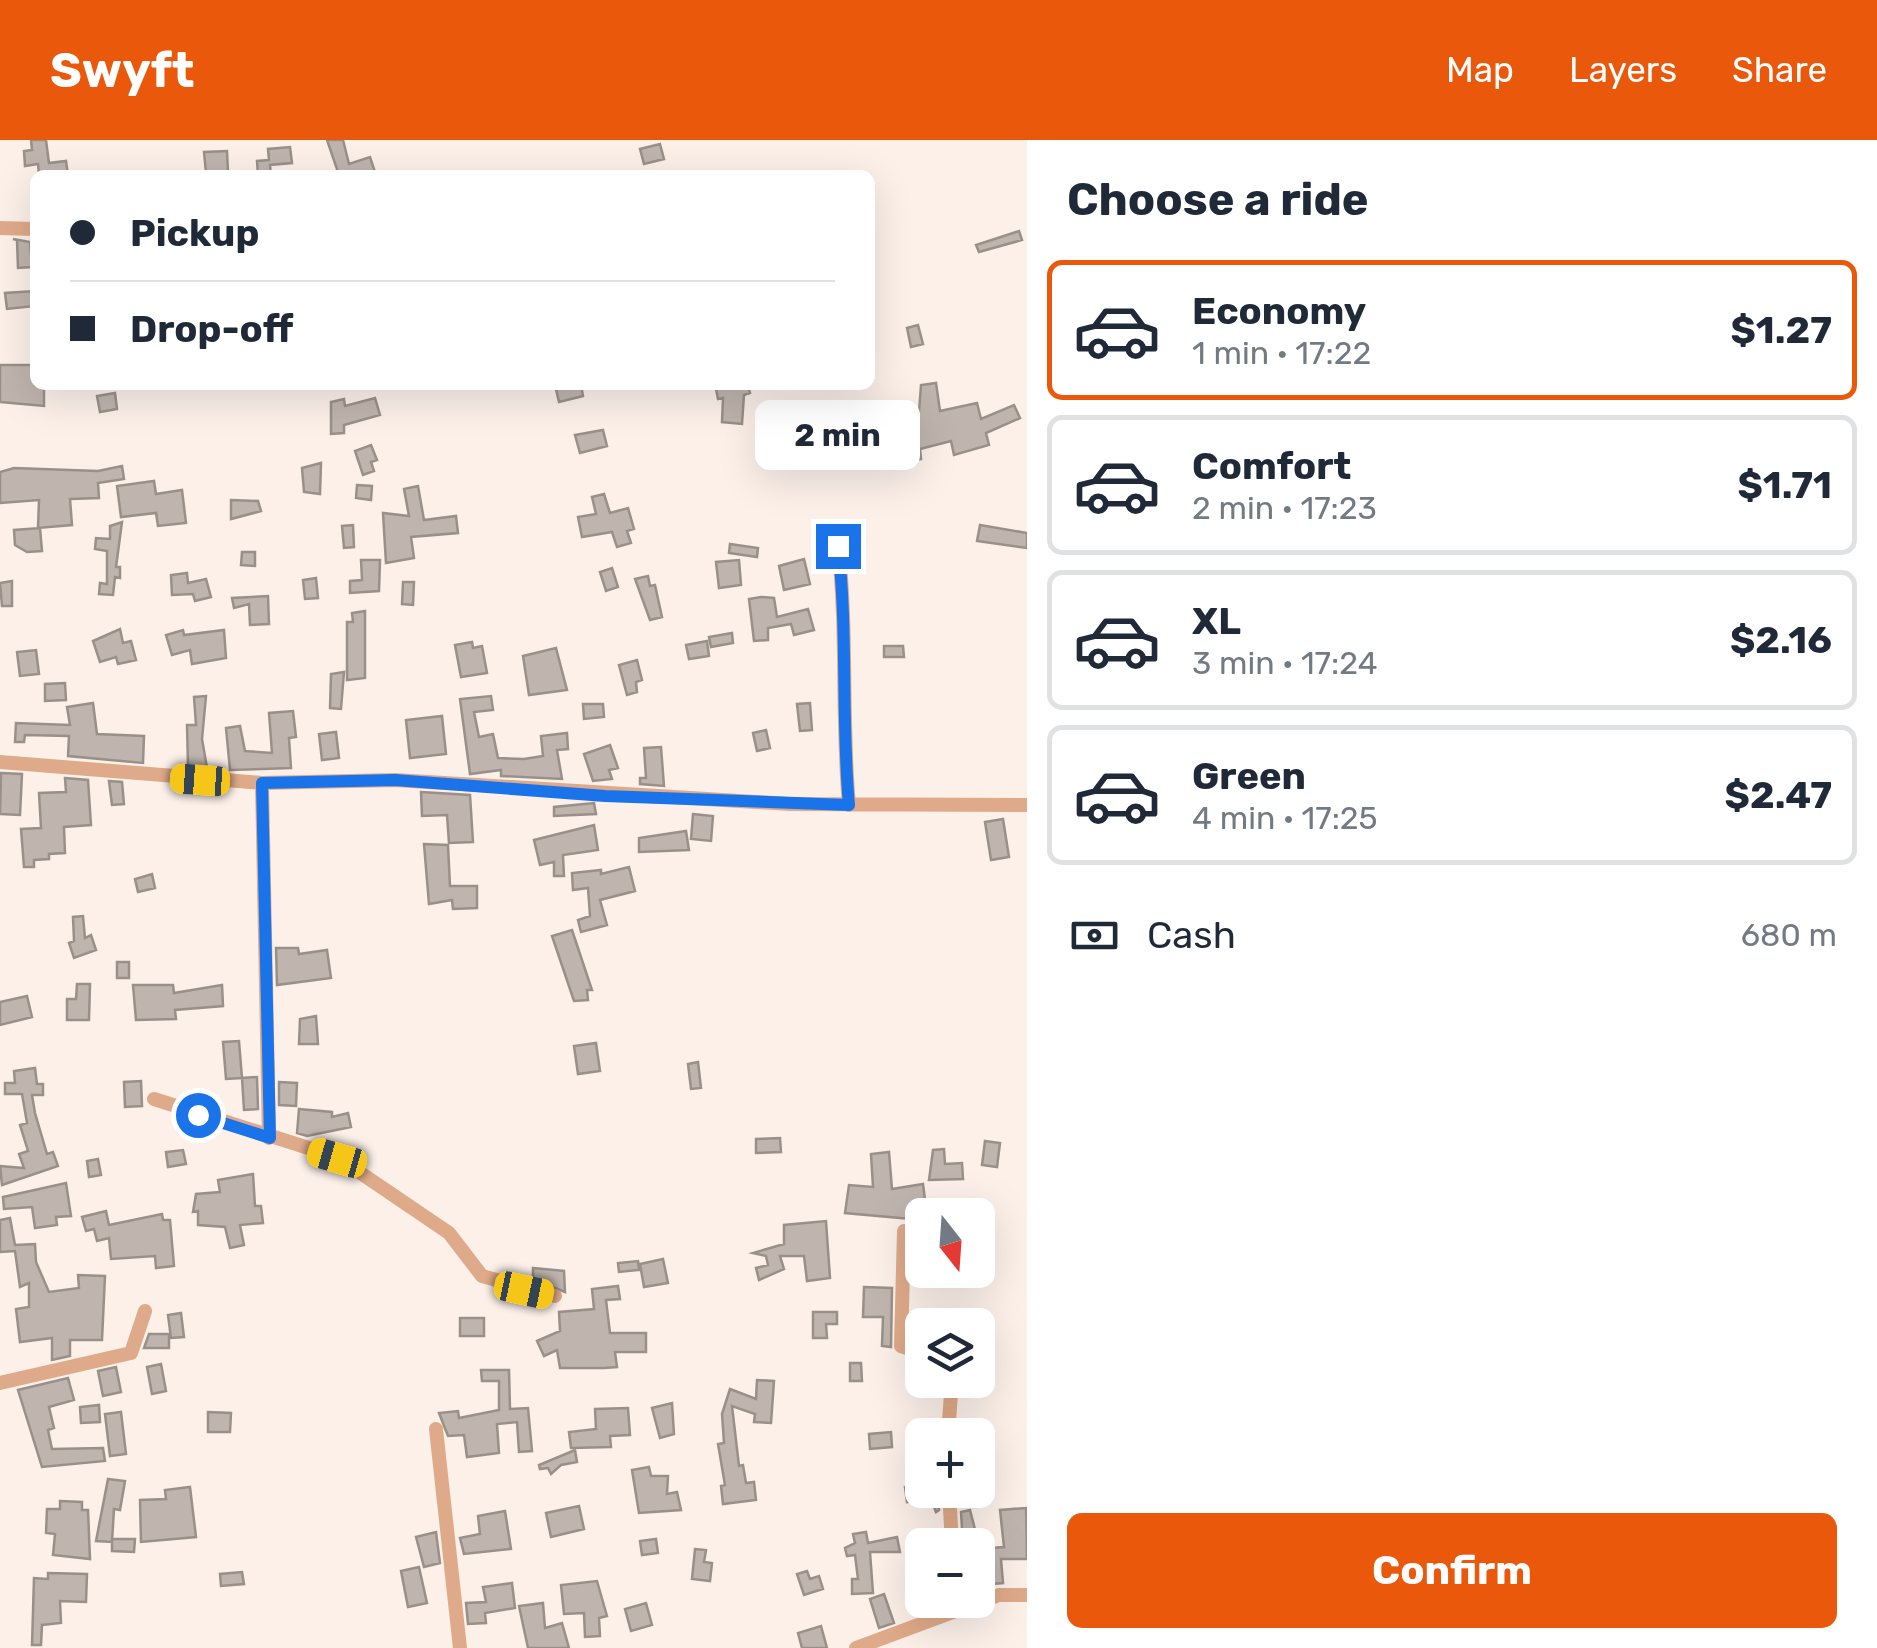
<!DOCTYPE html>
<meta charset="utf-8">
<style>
:root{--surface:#fff;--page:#f2f2f3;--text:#1f2937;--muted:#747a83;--line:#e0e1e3;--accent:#ea580c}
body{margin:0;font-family:Rubik,sans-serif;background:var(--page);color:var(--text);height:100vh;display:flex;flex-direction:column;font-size:38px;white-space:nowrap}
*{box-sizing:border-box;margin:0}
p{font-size:32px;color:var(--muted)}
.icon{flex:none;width:55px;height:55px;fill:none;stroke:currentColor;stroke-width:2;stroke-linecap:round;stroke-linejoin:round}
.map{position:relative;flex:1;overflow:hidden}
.details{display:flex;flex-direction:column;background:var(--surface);width:850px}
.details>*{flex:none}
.guide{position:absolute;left:30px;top:30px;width:845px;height:220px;border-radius:15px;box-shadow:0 10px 40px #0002;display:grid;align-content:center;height:220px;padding:0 40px;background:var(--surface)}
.needle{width:65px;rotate:163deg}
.fabs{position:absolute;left:905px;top:1058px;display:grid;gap:20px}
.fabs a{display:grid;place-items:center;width:90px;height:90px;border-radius:15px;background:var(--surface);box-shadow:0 10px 40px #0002;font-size:50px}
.end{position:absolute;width:45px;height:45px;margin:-22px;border:12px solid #1a73e8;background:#fff;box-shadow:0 0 0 5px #fff}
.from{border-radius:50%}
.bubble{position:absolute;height:70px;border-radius:15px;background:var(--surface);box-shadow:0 10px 40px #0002;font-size:32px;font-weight:700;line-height:70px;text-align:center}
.car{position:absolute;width:30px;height:60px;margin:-30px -15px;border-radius:12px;box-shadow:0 0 8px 2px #0007;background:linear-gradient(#f5c518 24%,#345 0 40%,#f5c518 0 76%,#345 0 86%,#f5c518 0)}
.guide b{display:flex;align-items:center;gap:35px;height:95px;font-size:38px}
.guide b+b{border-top:2px solid var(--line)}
.guide i{width:25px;height:25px;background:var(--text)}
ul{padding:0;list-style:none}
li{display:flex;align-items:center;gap:30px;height:140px;margin:0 20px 15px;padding:0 20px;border:5px solid var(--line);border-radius:15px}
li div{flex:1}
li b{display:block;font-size:38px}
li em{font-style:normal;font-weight:700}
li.active{border-color:var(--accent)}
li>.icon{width:90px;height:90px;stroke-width:1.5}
h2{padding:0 40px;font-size:45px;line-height:120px}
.pay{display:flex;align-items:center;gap:25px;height:110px;padding:0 40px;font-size:38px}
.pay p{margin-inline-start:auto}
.action{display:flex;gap:20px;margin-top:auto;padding:20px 40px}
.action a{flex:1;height:115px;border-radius:15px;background:var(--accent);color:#fff;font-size:40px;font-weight:700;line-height:115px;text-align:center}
header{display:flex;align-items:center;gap:60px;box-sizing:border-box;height:140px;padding:0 50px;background:var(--accent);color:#fff}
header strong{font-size:48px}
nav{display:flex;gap:55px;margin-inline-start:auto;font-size:35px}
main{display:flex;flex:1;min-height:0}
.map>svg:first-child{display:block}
.building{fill:#bfb4ae;stroke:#9a908a;stroke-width:2.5}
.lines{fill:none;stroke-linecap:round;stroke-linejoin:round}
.minor{stroke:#dfaa89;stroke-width:14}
.route{stroke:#1a73e8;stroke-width:12}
</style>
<header>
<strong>Swyft</strong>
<nav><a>Map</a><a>Layers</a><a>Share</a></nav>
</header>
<main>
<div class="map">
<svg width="1027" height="1508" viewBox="0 0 1027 1508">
<rect width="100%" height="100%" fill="#fcf0e9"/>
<!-- building -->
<path class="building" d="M31 0H46L49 23 66 21 68 35H39L38 24 25 26 24 11 32 10Z
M327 0H343L349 24 370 17 376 35H339Z
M660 4 664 19 644 24 640 9Z
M290 7 292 23 270 25 271 35H258L257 21 269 20 268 9Z
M227 11 228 32 206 33 204 12Z
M1019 91 1022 100 979 112 976 105Z
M13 99 30 102 32 127 18 128 17 100Z
M35 151V166L7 169 5 153Z
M918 185 923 204 911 207 907 188Z
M0 225H35V245H44V266L0 262Z
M936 243 940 271 977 263 981 279 1014 265 1020 278 986 293 989 305 954 315 951 301 920 309 921 319 908 320V274L919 272 921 245Z
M555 245H581L583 256 559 262Z
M733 245H748L750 253 744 255 742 284 722 282 723 258 718 259 716 249Z
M115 253 117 269 100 272 97 256Z
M375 258 380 275 344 285V293L331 294V262L344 259 345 266Z
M825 277 833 302 823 305 816 280Z
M603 290 607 306 580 313 575 295Z
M371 305 377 320 371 322 374 331 363 335 355 311Z
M321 323 320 354 304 352 302 328Z
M122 326 124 339 98 343 99 358 70 359 72 385 38 388 39 360 0 363V332L14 328 98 331Z
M154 341 156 354 182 350 186 383 158 386 156 373 121 377 117 346Z
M357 345 372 346 371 360 356 358Z
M418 346 424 380 456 376 458 393 411 397 414 418 386 423 383 373 409 376 404 349Z
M604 354 610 373 628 368 634 389 627 391 631 403 617 407 612 392 582 397 578 377 596 374 592 357Z
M231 360 258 361 261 371 231 379Z
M122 382 116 427H120V438L115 437 113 455 99 454 100 443 107 444V411L95 409 96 398 110 399V386Z
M353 385 354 407 344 408 342 386Z
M980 385 1027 393V408L977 401Z
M40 388 42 411 27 412 15 405 14 390Z
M730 404 758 408 757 417 729 413Z
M242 412H255V426L241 425Z
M804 419 810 444 784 450 779 426Z
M361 420H380L379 451 350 453V441L362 440Z
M739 420 741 445 719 448 716 422Z
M612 428 618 447 606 451 600 432Z
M187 433 188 443 206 439 211 457 195 461 193 454 172 455 171 435Z
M648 436 650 446 655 445 662 477 650 480 635 439Z
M316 438 318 458 305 459 303 440Z
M12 441V466H2L0 443Z
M403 442H414L413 465 402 464Z
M268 456 269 484 250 485 249 464 234 468 232 458Z
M761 457 774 458 777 477 808 469 814 490 794 495 791 484 768 488V500L754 501 749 459Z
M365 471V538L347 540V482H353L352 473Z
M120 489 123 503 131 501 136 520 118 524 116 517 100 522 93 501Z
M183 490 184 495 224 490 226 518 192 524 190 510 172 515 166 495Z
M732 493 733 503 711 507 709 497Z
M707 501 709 516 689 519 686 505Z
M472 502 473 508 482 506 487 533 461 537 455 505Z
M884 506H903L904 517H884Z
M556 508 567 550 529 555 523 516Z
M36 510 39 534 20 536 17 512Z
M637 520 642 540 636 542 637 552 627 555 619 525Z
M344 532 341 569 330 568 331 534Z
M65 543 66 560 45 561V544Z
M206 556 202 599 207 628 188 626 187 585H196L194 557Z
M491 556 493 570 474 572 479 597 493 594 498 618 524 619 543 616 541 596 567 593 568 609 557 610 562 639 501 636V630L470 634 460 559Z
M93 563 97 594 144 596 143 623 68 616 69 596 25 595 24 602H15L16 583 70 585 67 567Z
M810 563 812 590 800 591 797 564Z
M583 564H603L604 577 584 579Z
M293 571 296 597 289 598 291 628 230 630 226 588 240 586 245 611 272 613 269 573Z
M442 576 446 614 410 618 406 580Z
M766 590 770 608 757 611 753 593Z
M336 592 339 618 322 620 319 594Z
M610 605 618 628 609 630 612 639 593 641 584 614Z
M661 607 664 646 640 644V638H646L644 608Z
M1 633 22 634 20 675 0 674Z
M65 638 88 640 91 685 64 687 65 713 49 714V719L34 720V727H24L21 689 41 688 39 653 66 652Z
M109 641 122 642 124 664 112 665Z
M421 652 470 655 473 702 449 703 447 675 422 676Z
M594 663 596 674 554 676V667Z
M693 674 713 676 711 701 691 699Z
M1003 679 1009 717 991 720 985 682Z
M594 685 598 710 563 715 564 736H554V722L540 725 534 700Z
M686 691 689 710 639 712V698Z
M424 704 448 705 450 746H477V768L453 769 452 760 429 764Z
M629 727 635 751 600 760 607 785 581 792 578 780 590 776 588 748 573 750 572 733 601 730V734Z
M152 734 155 748 138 752 135 739Z
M83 776 85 798 91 795 96 810 74 818 69 803 74 801 73 777Z
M572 790 592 850H587L588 860 574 861 552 796Z
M276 808H298L299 814 327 810 331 838 277 845Z
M117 822H129V838H117Z
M77 844H90L89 880H67V859H76Z
M133 845H173L174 853 222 845 223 866 175 870 176 879 136 880Z
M27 856 32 877 0 885V862Z
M316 876 318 904H299L300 879Z
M239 901 242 938 226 939 223 902Z
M596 903 600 931 578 934 574 906Z
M698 922 701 948 691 949 688 924Z
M35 928 37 944H43V955H32L35 973 47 1014 53 1012 58 1026 2 1045 0 1026 24 1028 19 1014 28 1011 20 985 27 983 22 954H5V943H15L14 931Z
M257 937 258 969 244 970 242 938Z
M141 941 142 966 125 967 124 942Z
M279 942 297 943 296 966 279 965Z
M299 969 332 972V977L348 973 351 987 307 996 297 993Z
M780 998 781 1012 756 1013V999Z
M985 1001 1000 1003 997 1027 982 1025Z
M944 1009 945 1024 962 1023 963 1039 929 1040 933 1010Z
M183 1010 186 1024 168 1027 166 1012Z
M889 1012 892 1049 923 1044 927 1075 922 1080 845 1073 849 1045 873 1047 871 1014Z
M98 1019 101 1035 89 1037 87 1021Z
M253 1034 255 1066H261L263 1083 240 1085 244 1105 230 1108 225 1087 198 1085V1071L193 1072 196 1054 220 1052 218 1040Z
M66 1043 71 1076 56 1077 57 1085 35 1088 32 1067 4 1069 3 1057Z
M106 1071 109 1085 162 1074 163 1080H170L174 1126 156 1128 155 1116 111 1119 109 1098 97 1101 94 1089 86 1091 82 1077Z
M10 1078 15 1105 35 1104 36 1122 49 1152 79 1148 78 1135 105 1136 102 1200H70V1216L52 1220V1198L20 1202 16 1169 29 1167V1143L20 1147 15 1111 0 1112V1080Z
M826 1081 830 1138 807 1141 804 1116H780L784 1129 759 1140 756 1128 768 1125 766 1116 753 1113 784 1104V1085Z
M663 1119 668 1143 644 1147 640 1124Z
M638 1121 639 1130 619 1132 618 1123Z
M533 1128 564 1131 565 1152 533 1139Z
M618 1146 620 1159 606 1160 610 1193H646V1212H615L617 1227 604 1228H560L557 1210 544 1216 537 1201 560 1191 559 1172 594 1169 592 1149Z
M864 1147 892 1148 891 1207 882 1206 883 1177H863Z
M813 1172H837V1184H826L827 1198H813Z
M181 1173 184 1197 171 1198 168 1175Z
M460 1178H484V1196H460Z
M149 1194H169V1208H144Z
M850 1223H861L862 1241H850Z
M161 1224 166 1251 152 1254 147 1227Z
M116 1227 121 1252 103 1256 98 1231Z
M481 1230H509L510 1269 528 1268 532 1311 519 1312 517 1282 497 1284 499 1313 467 1317 464 1295 448 1296 439 1273 458 1271 459 1278 499 1270V1241H482Z
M68 1238 74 1260 49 1267 54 1288 48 1290 52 1309 103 1308 105 1321 42 1327 18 1250Z
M757 1240 774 1241 771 1283 754 1282 755 1274 732 1266 739 1326 743 1325 746 1343 754 1342 756 1360 723 1364 721 1346 725 1345 718 1304 724 1303 722 1274 730 1249 756 1259Z
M672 1263 674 1294 660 1298 652 1268Z
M99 1265 100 1282 81 1283 80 1267Z
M628 1268 630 1295 610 1296 611 1307 571 1308 569 1292 596 1289 595 1269Z
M121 1272 126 1314 110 1316 105 1274Z
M208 1272 231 1273 230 1292H208Z
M891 1292 892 1307 870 1309 869 1294Z
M575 1310 577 1322 561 1325 551 1334 548 1328 540 1329 539 1325Z
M649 1327 651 1336H668L667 1354 677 1352 681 1370 639 1373 632 1330Z
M108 1339 125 1341 120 1370 114 1369 112 1402 96 1401Z
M922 1345V1350H938L939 1370 936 1372 931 1359 907 1362 905 1347Z
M190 1347 196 1397 141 1402 140 1360 166 1359 165 1350Z
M60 1361 82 1362V1370H88L90 1419 53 1415 55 1394 46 1393 47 1369H60Z
M579 1366 584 1389 551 1397 546 1373Z
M1026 1368 1027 1419H1001L1003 1443 980 1445 978 1409 1004 1407 1000 1370Z
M970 1370 979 1405H963L961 1372Z
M505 1371 511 1409 464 1414 460 1398 480 1394 478 1376Z
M436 1392 440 1423 424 1427 416 1397Z
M866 1392 868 1403 897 1397 900 1412H870L873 1453 852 1454V1439H858L855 1415 847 1416 845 1408 855 1403 853 1394Z
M112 1399H135L134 1412 112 1411Z
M656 1399 658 1413 642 1415 640 1401Z
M695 1409 706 1410 704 1422 712 1423 710 1441 692 1439Z
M419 1427 427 1463 408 1467 401 1431Z
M807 1431 810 1439 819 1436 823 1449 804 1455 797 1434Z
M242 1432 244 1444 221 1446 220 1434Z
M48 1433 87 1434 86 1462 60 1461 61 1483 42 1485 41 1505H32L34 1438 48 1439Z
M597 1441 607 1476 599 1478 600 1496 585 1497 584 1473 564 1474 561 1445Z
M512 1443 515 1468 485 1473 486 1483 468 1484 466 1463 486 1462 483 1447Z
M884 1454 894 1483 879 1488 870 1459Z
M543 1463 545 1488 562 1483 569 1508H528L519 1466Z
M646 1463 652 1485 631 1491 625 1469Z
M821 1486 827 1508H802L798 1493Z"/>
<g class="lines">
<!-- minor -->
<path class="minor" d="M0 88 35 89
M838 405C848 491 841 578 849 665
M0 622 262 643 395 640 790 664 1027 665
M262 643 269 998
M154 959 337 1017 449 1093 482 1136 555 1156
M904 1091 901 1206 922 1213
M0 1243 131 1213 145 1171
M436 1289 460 1508
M948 1295 952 1240
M949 1350 952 1405
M856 1508 999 1455H1027"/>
</g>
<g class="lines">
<!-- route -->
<path class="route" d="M198 975 270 998 262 643 395 640 605 656 849 665C841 578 848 491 838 406"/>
</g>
</svg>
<div class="fabs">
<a><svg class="needle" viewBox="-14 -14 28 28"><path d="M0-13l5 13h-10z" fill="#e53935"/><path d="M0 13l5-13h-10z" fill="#747a83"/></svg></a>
<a><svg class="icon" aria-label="layers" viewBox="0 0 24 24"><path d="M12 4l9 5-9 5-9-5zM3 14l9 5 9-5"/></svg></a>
<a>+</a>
<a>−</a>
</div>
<i class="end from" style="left:198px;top:975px"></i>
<i class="end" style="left:838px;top:406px"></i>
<div class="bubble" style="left:755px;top:260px;width:165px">2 min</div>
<i class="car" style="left:200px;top:640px;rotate:274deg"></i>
<i class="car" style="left:337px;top:1018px;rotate:286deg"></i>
<i class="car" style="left:524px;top:1150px;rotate:102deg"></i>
<div class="guide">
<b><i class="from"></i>Pickup</b>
<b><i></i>Drop-off</b>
</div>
</div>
<section class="details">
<h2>Choose a ride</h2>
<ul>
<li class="active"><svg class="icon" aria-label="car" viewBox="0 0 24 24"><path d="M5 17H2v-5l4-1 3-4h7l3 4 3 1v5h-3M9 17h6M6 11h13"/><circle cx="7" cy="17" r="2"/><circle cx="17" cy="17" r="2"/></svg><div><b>Economy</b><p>1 min · 17:22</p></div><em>$1.27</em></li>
<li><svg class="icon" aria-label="car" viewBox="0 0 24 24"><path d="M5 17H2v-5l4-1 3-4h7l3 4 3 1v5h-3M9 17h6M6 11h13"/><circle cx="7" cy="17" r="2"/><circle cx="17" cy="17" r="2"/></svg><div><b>Comfort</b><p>2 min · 17:23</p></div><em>$1.71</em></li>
<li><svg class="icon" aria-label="car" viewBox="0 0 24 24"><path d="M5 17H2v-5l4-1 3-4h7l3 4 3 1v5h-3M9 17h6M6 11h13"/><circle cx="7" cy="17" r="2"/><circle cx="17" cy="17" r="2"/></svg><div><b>XL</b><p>3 min · 17:24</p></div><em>$2.16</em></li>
<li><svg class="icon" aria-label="car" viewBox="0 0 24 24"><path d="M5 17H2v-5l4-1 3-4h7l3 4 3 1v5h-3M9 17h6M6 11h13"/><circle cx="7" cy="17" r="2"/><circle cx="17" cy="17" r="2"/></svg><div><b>Green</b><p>4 min · 17:25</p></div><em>$2.47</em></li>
</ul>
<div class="pay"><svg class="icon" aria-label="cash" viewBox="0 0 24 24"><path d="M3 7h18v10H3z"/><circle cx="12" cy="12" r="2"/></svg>Cash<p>680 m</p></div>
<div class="action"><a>Confirm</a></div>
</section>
</main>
